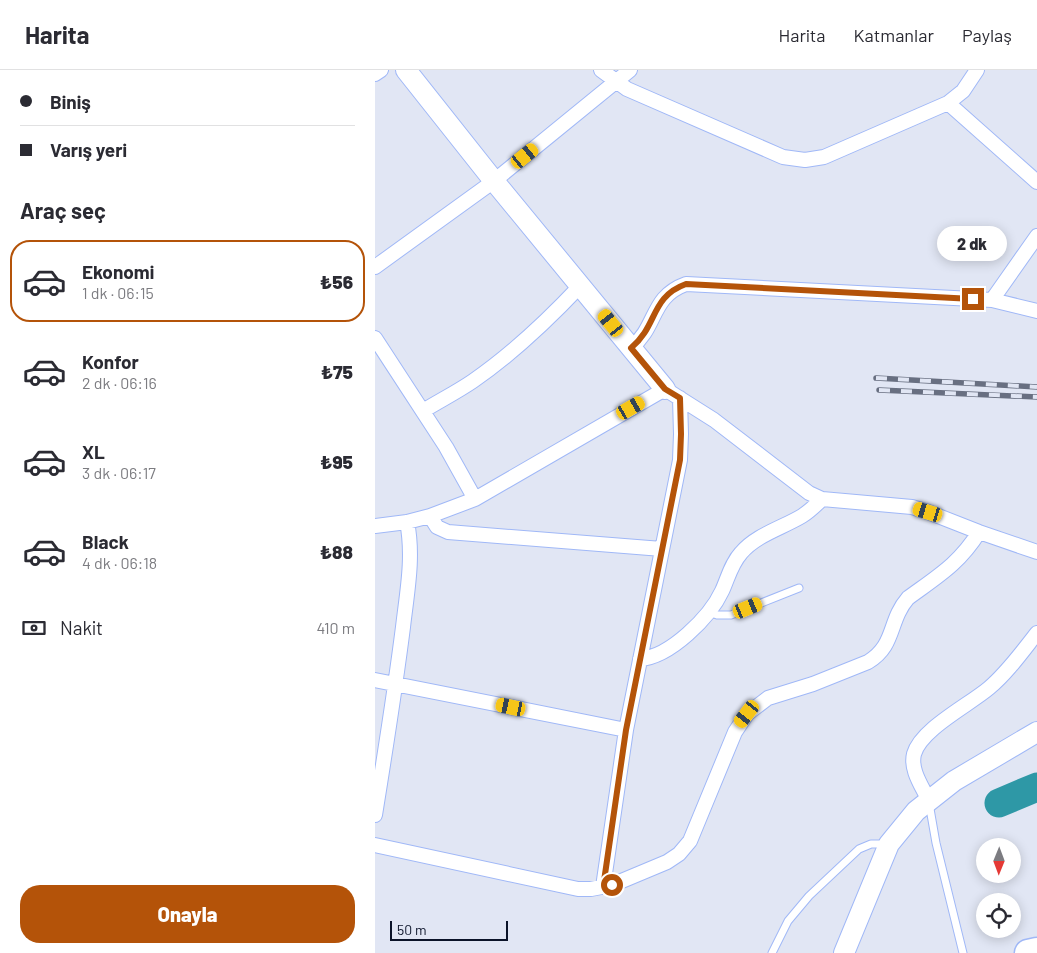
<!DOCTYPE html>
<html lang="tr">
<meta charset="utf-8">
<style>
:root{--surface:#fff;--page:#f7f7f7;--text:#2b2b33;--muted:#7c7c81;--line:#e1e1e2;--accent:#b45309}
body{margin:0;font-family:Barlow,sans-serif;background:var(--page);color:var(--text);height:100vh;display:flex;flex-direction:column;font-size:19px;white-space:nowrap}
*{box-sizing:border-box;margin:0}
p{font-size:16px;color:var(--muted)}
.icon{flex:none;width:28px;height:28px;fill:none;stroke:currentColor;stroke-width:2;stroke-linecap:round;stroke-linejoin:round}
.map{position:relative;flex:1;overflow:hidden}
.drawer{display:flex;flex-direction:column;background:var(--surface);width:375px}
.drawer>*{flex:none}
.top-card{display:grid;align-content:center;height:110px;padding:0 20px;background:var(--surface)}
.needle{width:32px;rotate:181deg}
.buttons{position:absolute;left:601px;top:768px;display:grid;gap:10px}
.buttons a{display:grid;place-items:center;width:45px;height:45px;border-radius:50%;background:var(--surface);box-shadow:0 2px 12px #0003;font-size:25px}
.scale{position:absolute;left:15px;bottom:12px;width:118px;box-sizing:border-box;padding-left:5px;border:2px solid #0b1329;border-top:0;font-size:14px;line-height:18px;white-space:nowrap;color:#0b1329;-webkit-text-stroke:4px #e1e6f4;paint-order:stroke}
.end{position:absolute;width:22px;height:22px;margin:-11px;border:6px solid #b45309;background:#fff;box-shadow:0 0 0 2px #fff}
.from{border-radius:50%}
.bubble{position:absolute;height:35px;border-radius:18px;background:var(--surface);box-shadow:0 2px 12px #0003;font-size:16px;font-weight:800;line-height:35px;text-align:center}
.car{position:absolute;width:15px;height:30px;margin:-15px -8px;border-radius:6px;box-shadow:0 0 4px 1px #0007;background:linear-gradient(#f5c518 24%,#345 0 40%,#f5c518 0 76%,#345 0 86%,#f5c518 0)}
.top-card b{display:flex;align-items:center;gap:18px;height:48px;font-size:19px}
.top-card b+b{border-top:1px solid var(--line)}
.top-card i{width:12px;height:12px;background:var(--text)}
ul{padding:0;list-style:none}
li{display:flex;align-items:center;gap:15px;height:82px;margin:0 10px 8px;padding:0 10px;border:2px solid transparent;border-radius:20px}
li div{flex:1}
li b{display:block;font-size:19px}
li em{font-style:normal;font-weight:800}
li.active{border-color:var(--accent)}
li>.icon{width:45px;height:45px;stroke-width:1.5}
h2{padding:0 20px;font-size:22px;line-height:60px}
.pay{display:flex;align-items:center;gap:12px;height:55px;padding:0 20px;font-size:19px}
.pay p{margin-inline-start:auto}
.action{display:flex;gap:10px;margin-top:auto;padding:10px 20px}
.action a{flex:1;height:58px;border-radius:20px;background:var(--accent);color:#fff;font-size:20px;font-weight:800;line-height:58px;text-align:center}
header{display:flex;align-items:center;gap:30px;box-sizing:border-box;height:70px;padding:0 25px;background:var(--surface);border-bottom:1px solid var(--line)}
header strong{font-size:24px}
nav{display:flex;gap:28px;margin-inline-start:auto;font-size:18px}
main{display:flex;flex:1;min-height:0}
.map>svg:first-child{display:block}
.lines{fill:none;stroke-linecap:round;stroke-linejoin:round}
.river{stroke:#2e98a6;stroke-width:29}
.lane-casing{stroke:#a0b8f7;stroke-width:9}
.street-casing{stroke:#a0b8f7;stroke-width:16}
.secondary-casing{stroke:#a0b8f7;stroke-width:22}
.highway-casing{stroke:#a0b8f7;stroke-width:29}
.lane{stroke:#fff;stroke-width:7}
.street{stroke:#fff;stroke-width:14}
.secondary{stroke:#fff;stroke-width:20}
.highway{stroke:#fff;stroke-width:26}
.rail-casing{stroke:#686f81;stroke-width:5.5}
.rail{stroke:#e1e6f4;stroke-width:4;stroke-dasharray:11;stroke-linecap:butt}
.route{stroke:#b45309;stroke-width:6}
</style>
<header>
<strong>Harita</strong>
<nav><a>Harita</a><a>Katmanlar</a><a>Paylaş</a></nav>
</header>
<main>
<section class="drawer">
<div class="top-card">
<b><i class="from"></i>Biniş</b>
<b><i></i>Varış yeri</b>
</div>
<h2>Araç seç</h2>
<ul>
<li class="active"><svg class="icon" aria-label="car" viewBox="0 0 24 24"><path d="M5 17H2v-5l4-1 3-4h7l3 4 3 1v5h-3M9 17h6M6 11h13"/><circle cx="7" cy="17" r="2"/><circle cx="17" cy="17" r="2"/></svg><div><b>Ekonomi</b><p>1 dk · 06:15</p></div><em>₺56</em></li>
<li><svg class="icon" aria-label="car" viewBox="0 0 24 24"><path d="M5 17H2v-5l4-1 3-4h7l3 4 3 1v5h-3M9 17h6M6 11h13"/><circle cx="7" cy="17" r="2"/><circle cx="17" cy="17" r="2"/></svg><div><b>Konfor</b><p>2 dk · 06:16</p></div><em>₺75</em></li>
<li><svg class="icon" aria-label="car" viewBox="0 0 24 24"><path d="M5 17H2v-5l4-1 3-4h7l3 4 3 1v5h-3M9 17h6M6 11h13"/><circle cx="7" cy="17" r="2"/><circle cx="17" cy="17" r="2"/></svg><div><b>XL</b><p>3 dk · 06:17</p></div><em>₺95</em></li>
<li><svg class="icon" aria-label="car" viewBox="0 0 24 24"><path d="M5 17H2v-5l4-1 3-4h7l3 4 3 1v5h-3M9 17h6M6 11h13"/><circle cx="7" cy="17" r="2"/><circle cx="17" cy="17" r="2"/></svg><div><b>Black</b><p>4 dk · 06:18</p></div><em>₺88</em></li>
</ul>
<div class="pay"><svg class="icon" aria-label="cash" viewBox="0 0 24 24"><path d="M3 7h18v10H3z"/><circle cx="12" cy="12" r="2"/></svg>Nakit<p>410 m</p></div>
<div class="action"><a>Onayla</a></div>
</section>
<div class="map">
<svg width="662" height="883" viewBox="0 0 662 883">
<rect width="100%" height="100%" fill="#e1e6f4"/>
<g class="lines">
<!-- river -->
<path class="river" d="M624 733 662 717"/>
<defs>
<path id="lane" d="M334 542 342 545H356L424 518
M554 733 561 773 588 883
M397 883 413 851 434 826 484 779 496 774H512"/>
<path id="street" d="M226 0 252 19 408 87 430 90 449 87 573 33 588 21 602 0
M0 4 6 0
M573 33 662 112
M0 197 119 111 255 0
M617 230 662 166
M0 268 71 377 100 429
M256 278C283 256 275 227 311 214L617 230 662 241
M48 341C64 331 82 322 98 311 137 284 172 251 205 216
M55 446 62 457 73 462 287 479
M0 456 32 452 55 446 100 429 290 319 339 350 434 423 447 429 537 437 553 442 604 462 662 482
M265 589C295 587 335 547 347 521 353 508 356 494 366 483 381 465 407 458 427 446 435 441 441 435 447 429
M0 610 251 660
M554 731C547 716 535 700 539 684 546 659 594 635 614 618 632 603 647 582 662 563
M0 745C10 683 20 620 28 557 32 522 39 487 32 452
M0 775 203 819H216L237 815 292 792 304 784 315 771 360 662 372 644 393 628 438 614 493 592C521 575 513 551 533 528 563 506 584 494 604 462
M228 817 251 660 305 390 306 364 305 328"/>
<path id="secondary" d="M31 0 119 111 290 319
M469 883 514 774 541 741 579 711 662 662"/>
<path id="highway" d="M653 883 662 881"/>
</defs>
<!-- lane casing -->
<use href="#lane" class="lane-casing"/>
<!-- street casing -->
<use href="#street" class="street-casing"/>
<!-- secondary casing -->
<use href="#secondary" class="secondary-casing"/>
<!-- highway casing -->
<use href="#highway" class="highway-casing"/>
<!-- lane -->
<use href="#lane" class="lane"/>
<!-- street -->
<use href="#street" class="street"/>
<!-- secondary -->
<use href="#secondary" class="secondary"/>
<!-- highway -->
<use href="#highway" class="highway"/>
<defs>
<path id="rail" d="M501 308 662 317
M504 320 662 327"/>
</defs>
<!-- rail casing -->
<use href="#rail" class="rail-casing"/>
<!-- rail -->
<use href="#rail" class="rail"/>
</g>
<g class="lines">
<!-- route -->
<path class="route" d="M237 815 228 818 251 660 305 390 306 364 305 328 290 319 256 278C283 256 275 227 311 214L598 229"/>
</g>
</svg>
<div class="buttons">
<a><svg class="needle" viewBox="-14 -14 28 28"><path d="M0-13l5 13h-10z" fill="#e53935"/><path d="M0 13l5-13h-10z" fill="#7c7c81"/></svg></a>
<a><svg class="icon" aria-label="locate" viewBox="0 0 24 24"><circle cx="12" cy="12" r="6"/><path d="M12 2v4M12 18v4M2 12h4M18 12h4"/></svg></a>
</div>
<div class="scale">50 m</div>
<i class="end from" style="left:237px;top:815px"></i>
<i class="end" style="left:598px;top:229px"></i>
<div class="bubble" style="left:562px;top:156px;width:70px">2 dk</div>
<i class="car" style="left:150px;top:86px;rotate:51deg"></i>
<i class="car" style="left:236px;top:253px;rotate:321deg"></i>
<i class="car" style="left:256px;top:338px;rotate:60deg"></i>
<i class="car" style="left:553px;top:442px;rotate:287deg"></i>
<i class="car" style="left:373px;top:538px;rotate:68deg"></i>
<i class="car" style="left:136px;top:637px;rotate:282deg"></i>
<i class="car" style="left:372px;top:644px;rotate:218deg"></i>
</div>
</main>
